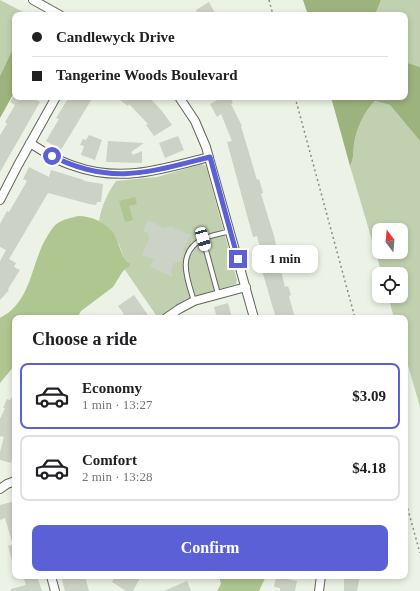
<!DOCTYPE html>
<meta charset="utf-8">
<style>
:root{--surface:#fff;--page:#f6f6f6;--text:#202124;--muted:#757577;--line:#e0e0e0;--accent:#5b60d7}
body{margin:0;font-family:"Times New Roman",serif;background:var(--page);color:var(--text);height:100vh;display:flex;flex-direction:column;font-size:15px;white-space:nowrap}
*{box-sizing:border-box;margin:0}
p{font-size:13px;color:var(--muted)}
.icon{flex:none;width:22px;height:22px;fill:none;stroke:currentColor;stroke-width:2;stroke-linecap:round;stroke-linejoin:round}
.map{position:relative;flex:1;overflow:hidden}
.drawer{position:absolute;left:12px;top:315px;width:396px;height:264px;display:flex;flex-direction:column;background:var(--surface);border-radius:8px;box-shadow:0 2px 6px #0003}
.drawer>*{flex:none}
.banner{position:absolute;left:12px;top:12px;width:396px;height:88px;border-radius:8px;box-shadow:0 2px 6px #0003;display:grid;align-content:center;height:88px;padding:0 20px;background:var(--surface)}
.needle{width:26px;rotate:344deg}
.tools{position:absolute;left:372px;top:223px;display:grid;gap:8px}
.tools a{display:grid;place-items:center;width:36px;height:36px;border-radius:8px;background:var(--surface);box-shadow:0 2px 6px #0003;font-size:20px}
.end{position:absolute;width:18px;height:18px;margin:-9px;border:5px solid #5b60d7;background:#fff;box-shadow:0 0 0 2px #fff}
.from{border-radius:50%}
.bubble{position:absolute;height:28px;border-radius:8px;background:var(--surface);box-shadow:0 2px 6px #0003;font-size:13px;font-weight:800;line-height:28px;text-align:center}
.car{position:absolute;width:12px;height:24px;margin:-12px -6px;border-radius:5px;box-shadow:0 0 3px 1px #0007;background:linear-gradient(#fff 24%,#345 0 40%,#fff 0 76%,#345 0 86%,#fff 0)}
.banner b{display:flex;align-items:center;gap:14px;height:38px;font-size:15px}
.banner b+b{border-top:1px solid var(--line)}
.banner i{width:10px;height:10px;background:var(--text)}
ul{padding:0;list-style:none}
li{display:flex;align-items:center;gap:12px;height:66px;margin:0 8px 6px;padding:0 12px;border:2px solid var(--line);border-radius:8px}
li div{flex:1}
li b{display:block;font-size:15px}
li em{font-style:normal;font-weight:800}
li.on{border-color:var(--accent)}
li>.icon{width:36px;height:36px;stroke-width:1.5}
h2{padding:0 20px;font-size:18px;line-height:48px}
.primary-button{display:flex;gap:8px;margin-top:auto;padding:8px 20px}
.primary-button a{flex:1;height:46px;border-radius:8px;background:var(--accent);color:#fff;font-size:16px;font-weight:800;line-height:46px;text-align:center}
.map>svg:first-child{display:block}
.green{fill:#c1d0af;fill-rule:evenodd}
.forest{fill:#9cb37d}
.water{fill:#afc690}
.building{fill:#cdd2c6}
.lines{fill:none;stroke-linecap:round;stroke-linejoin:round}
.lane-casing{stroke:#62675c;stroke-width:6}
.street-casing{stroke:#62675c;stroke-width:10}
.path{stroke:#888c84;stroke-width:1.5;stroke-dasharray:2 3;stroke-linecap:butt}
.lane{stroke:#fff;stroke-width:4}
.street{stroke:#fff;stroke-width:8}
.route{stroke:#5b60d7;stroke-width:5}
</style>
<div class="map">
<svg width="420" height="591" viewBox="0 0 420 591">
<rect width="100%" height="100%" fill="#ecf2e6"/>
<!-- green -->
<path class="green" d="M0 0 29 15H15V44L0 76Z
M381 0H420V67L405 62V15H375Z
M375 101 390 105 420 141V407L405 355V318H394L388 296H401V274H382L350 166C354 159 353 152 354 144 356 130 364 111 375 101ZM379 230H401V252H379Z
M202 164 206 166 237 280 236 284 186 299 158 318 125 270 129 267 128 262 124 259C120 243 113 229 99 221 102 205 107 194 116 181L157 177Z"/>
<!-- forest -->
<path class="forest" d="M303 0H381L375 15H308Z
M15 44V91L0 118V76Z
M405 62 420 67V141L390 105 375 101C364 111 356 130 354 144 353 152 354 159 350 166L331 97H405Z"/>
<!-- water -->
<path class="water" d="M135 197 137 204 129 206 133 220 125 222 119 201Z
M78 216C91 216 106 222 114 234 118 241 120 250 124 258 125 260 128 262 130 264L129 267 123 271 113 287 81 311 77 318H15V365L0 383V318C33 301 30 263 48 235 51 231 53 226 58 223 64 219 71 218 78 216Z
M219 576H266L259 591H217L221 584Z"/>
<!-- building -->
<path class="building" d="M209 2 216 15H199L196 10Z
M13 97H31L40 102 0 172V135L7 124 5 122 15 105 10 102Z
M69 97H93L61 150 46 141 59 119 56 118Z
M116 97H149L162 111 172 125 154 136 146 125 148 124 129 104 128 106Z
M223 97H230L233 103 231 104 242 126H241L257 180 259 179 263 193 261 194 274 236 279 258H278L285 287 288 286 291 295 289 296 290 300 295 318H276L272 305 256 249 260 248 257 236 253 237 227 142 232 141 221 114 217 117 210 104Z
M89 135 102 140 95 160 81 155 84 146 80 145 83 139 86 140Z
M178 136 184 150 165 158 159 143Z
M108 141 144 143 131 152 133 155 142 151V163L106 162Z
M29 167 49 177 51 170 84 180V181L103 184 101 202H97L96 205 89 204 48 193 9 259 16 263 14 267 20 270 8 289 9 290 0 300V261L6 250 0 247V224L7 211 9 212 27 181 23 179Z
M148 220 164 228 171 226 190 235 183 250 184 254 181 261 174 263 171 271 173 277 150 267 154 260 142 255 149 239 148 233 143 231Z
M134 295 150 318H118L124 314 118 306Z
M228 303 232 318H217L214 307Z
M15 392V449L11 463 0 460V452L4 437 0 436V419L5 408H3L7 399 10 400Z
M15 501V564H13L8 546 13 545 5 518 0 520V505Z
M23 576H37L42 591H11V589L26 585Z
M61 576H85L89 591H65Z
M115 576H141L133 591H126L112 582Z
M344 576H360L357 591H344Z
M276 577 297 581 295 591H280V588L274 587Z
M187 581 191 591H164Z"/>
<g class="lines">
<defs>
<path id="lane" d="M203 239 218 294
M194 301C187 279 176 252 203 239 211 235 221 234 230 231"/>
<path id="street" d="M33 0 60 15
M179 97 195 121 206 147 254 318
M30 143C44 152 58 161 74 166 121 183 163 169 209 157
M0 200 18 165 56 97
M166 318 179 309 194 301 246 287
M0 489 7 484 15 481
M51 576 55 591
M319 591 321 576"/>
</defs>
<!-- lane casing -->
<use href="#lane" class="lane-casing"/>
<!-- street casing -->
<use href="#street" class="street-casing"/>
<!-- path -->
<path class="path" d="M269 0 273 15
M295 97 355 318
M405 499 420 553"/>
<!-- lane -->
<use href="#lane" class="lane"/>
<!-- street -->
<use href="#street" class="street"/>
</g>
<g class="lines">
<!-- route -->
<path class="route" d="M52 156C111 186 150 172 210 157L238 259"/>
</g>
</svg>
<div class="tools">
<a><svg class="needle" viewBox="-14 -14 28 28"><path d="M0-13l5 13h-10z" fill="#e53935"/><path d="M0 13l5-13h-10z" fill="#757577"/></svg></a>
<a><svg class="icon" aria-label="locate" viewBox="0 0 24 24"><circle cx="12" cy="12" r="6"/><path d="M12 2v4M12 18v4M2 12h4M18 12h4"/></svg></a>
</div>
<i class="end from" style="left:52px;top:156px"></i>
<i class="end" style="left:238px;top:259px"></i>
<div class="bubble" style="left:252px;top:245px;width:66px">1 min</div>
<i class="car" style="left:203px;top:239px;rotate:164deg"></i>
<div class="banner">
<b><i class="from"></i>Candlewyck Drive</b>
<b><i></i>Tangerine Woods Boulevard</b>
</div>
<section class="drawer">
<h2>Choose a ride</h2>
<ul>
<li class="on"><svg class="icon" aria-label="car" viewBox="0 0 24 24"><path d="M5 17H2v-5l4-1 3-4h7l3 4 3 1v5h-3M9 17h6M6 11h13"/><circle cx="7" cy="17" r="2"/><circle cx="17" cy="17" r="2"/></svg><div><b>Economy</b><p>1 min · 13:27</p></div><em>$3.09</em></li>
<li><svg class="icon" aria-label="car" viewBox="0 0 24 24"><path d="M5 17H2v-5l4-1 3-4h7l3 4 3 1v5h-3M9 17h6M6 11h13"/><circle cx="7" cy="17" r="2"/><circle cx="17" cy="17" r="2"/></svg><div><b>Comfort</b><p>2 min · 13:28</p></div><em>$4.18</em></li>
</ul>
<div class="primary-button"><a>Confirm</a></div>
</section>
</div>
